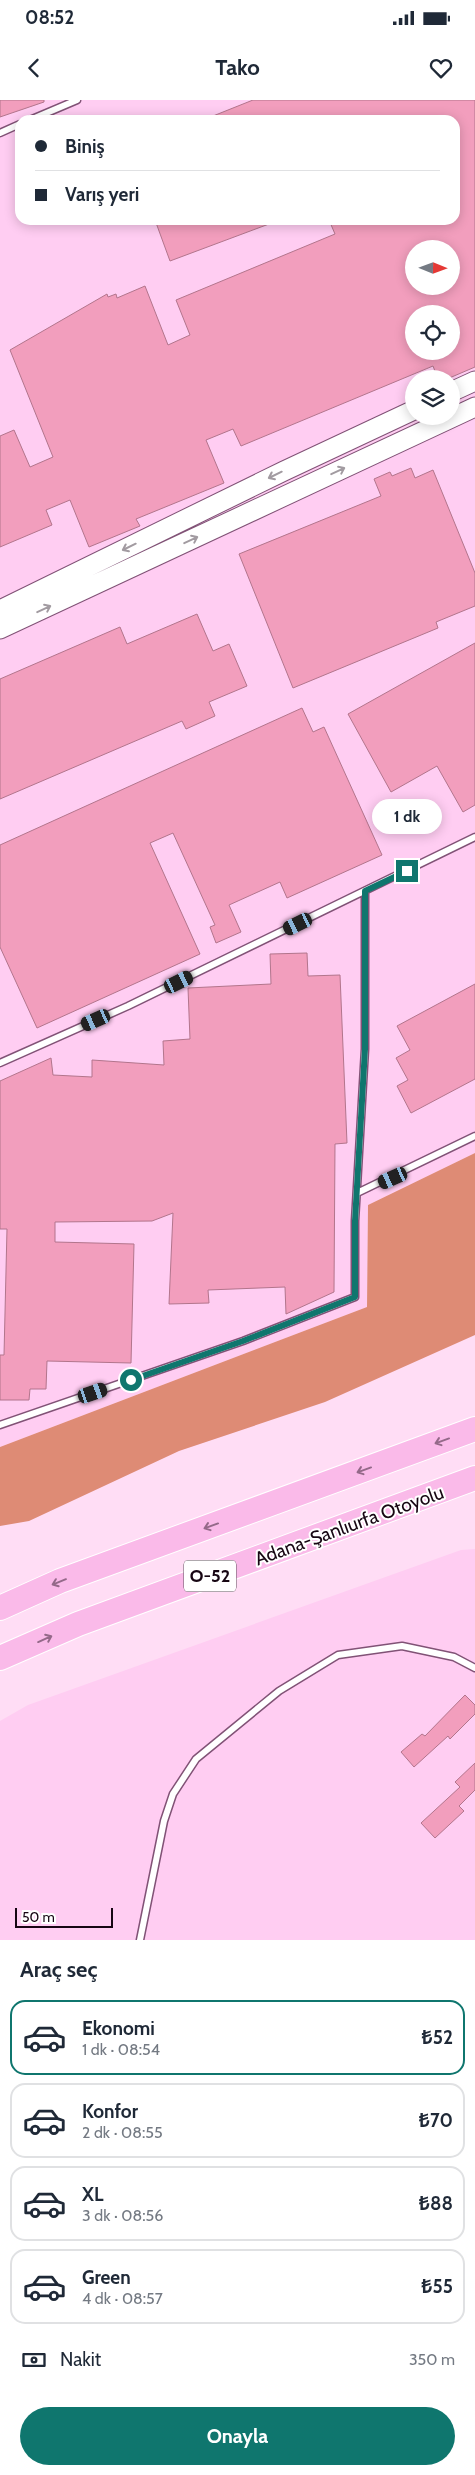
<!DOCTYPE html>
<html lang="tr">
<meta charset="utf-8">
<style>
:root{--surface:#fff;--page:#f2f2f3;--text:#1f2937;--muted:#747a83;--line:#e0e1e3;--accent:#0f766e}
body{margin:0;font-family:Cabin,sans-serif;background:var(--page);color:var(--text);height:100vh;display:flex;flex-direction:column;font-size:19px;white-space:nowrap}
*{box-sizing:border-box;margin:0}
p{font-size:16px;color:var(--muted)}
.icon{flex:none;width:28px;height:28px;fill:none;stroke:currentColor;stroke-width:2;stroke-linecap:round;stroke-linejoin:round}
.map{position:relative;height:1840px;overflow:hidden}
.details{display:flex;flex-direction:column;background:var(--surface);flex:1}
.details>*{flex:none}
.banner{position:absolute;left:15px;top:15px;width:445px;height:110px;border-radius:15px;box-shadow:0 2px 12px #0003;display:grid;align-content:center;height:110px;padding:0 20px;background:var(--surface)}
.needle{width:32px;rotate:91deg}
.controls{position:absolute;left:405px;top:140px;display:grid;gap:10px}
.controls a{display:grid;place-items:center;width:55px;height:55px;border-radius:50%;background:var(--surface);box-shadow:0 2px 12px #0003;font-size:25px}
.scale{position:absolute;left:15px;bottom:12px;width:98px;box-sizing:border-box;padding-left:5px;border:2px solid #170613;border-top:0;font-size:14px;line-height:18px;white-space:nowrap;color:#170613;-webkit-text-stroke:4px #fff;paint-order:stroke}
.end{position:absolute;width:22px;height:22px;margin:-11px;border:6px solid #0f766e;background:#fff;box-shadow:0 0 0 2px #fff}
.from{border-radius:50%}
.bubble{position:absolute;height:35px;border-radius:18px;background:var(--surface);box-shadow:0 2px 12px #0003;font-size:16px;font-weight:800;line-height:35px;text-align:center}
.car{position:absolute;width:15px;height:30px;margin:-15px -8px;border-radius:6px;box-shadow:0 0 4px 1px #0007;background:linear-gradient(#222 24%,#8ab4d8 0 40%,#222 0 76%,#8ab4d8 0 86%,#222 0)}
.banner b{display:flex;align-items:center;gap:18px;height:48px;font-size:19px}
.banner b+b{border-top:1px solid var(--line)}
.banner i{width:12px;height:12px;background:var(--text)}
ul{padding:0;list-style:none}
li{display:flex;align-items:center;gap:15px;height:75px;margin:0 10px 8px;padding:0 10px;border:2px solid var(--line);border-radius:15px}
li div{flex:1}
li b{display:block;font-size:19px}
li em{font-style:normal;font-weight:800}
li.on{border-color:var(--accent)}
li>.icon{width:45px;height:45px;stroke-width:1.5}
h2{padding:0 20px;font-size:22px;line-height:60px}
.pay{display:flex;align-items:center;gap:12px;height:55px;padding:0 20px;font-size:19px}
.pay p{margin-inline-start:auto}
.button{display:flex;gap:10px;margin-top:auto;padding:10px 20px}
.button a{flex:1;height:58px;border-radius:30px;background:var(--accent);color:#fff;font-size:20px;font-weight:800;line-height:58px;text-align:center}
.status{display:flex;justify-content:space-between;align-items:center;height:35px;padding:0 25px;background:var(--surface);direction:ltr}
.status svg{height:14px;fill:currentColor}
header{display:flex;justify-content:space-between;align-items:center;height:65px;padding:0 20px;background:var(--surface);font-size:22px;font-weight:800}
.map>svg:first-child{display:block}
.built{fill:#ffcdf2;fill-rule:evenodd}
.forest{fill:#de8b75}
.building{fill:#f29ebd;stroke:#b2758c;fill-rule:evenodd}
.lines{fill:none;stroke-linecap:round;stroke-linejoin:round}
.lane-casing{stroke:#815276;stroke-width:9}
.secondary-casing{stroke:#815276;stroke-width:21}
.highway-casing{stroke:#fff;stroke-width:26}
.lane{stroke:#fff;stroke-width:6}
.secondary{stroke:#fff;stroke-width:19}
.highway{stroke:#fabae9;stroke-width:24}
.oneway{stroke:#a29ba1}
.oneway2{stroke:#946989}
.route{stroke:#0f766e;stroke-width:6}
.labels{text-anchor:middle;stroke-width:4;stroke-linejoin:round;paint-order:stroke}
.shield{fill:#fff;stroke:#5d515a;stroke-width:1}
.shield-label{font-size:18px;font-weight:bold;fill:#170613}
.street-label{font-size:19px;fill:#170613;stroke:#fff}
</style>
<div class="status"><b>08:52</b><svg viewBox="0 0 49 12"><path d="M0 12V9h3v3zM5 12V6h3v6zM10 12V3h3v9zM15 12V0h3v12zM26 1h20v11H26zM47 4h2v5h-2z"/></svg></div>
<header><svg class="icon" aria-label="back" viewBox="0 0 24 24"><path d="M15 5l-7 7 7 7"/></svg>Tako<svg class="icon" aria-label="heart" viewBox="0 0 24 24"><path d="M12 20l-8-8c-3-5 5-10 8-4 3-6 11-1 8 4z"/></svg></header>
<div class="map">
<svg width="475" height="1840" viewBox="0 0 475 1840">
<rect width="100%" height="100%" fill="#ffddf5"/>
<!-- built -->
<path class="built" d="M0 0H475V1053L368 1105 367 1207 0 1347ZM20 20H455V120H20ZM414 149H451V186H414ZM414 214H451V251H414ZM414 279H451V316H414Z
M475 1449V1840H0V1621L28 1605 461 1450Z"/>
<!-- forest -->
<path class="forest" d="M475 1053V1235L325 1302 179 1351 29 1421 0 1426V1347L367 1207 368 1105Z"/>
<!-- building -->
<path class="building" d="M0 0H44V2L0 17Z
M253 0H475V267L447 279H438L433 266 241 346 233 329 206 340 224 383 136 419 140 426 89 447 70 400 46 410 52 425 0 447V336L14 330 30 367 53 357 10 250 107 194 108 197 116 194 117 198 145 186 168 245 190 235 176 200 335 134 329 120H455V20H203ZM414 149H451V186H414ZM414 214H451V251H414Z
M155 120H277V121L170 161Z
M411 368 415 378 433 370 475 473V506L436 522 438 528 293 588 239 454 381 396 374 379 390 372 392 376Z
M197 514 213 551 229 544 247 586 209 602 215 616 186 629 182 621 0 699V579L120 527 127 544Z
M475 543V705L463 712 437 666 391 692 348 614Z
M302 608 313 632 324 627 382 755 287 798 280 782 229 805 241 832 216 843 210 827 215 825 173 733 150 743 200 854 37 928 0 847V745Z
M307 853 308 876 340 875 347 1043 335 1044 334 1192 286 1214 285 1187 208 1190 209 1203 169 1204 173 1113 152 1121 55 1122V1142L134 1144 131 1263 47 1261 46 1289H30L29 1300H0V1255H4L7 1129H0V981L51 958 53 975 92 977V960L164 965 163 941 190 939 188 888 271 884 270 854Z
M475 884V979L411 1013 397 986 408 980 396 958 410 950 397 926Z
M465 1595 475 1605V1614L450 1639 448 1636 414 1667 401 1652 422 1634 425 1636Z
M475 1663V1690L459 1706 464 1711 435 1738 421 1723 460 1687 455 1682Z"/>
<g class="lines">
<defs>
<path id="lane" d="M30 20 77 0
M0 33 20 24
M0 963 128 906 475 737
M357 1093 475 1036
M0 1325 243 1241 355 1197V1121L365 949V791
M140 1840 164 1721 173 1694 196 1659 279 1591 338 1555 402 1546 454 1557 475 1568"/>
<path id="secondary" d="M451 292 475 281
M0 510 284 371 414 310
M0 529 475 307"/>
<path id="highway" d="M0 1508 60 1481 475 1329
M0 1558 78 1524 475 1378"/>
</defs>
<!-- lane casing -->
<use href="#lane" class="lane-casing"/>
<!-- secondary casing -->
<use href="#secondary" class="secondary-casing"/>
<!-- highway casing -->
<use href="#highway" class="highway-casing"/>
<!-- lane -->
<use href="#lane" class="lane"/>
<!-- secondary -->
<use href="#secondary" class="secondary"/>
<!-- highway -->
<use href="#highway" class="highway"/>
</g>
<!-- one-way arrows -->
<defs><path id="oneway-shaft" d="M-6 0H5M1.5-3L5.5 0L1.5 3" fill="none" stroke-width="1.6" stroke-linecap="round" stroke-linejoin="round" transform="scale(1.25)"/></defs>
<g class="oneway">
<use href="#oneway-shaft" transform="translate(338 371) rotate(-25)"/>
<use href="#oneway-shaft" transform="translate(275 375) rotate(154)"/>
<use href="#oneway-shaft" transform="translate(191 440) rotate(-25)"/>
<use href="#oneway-shaft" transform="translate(129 447) rotate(154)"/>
<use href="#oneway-shaft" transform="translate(44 509) rotate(-25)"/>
</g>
<g class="oneway2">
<use href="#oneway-shaft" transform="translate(442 1341) rotate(160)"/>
<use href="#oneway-shaft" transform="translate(364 1370) rotate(160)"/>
<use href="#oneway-shaft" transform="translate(211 1426) rotate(160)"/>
<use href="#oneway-shaft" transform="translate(59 1482) rotate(158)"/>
<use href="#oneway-shaft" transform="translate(45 1539) rotate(-24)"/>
</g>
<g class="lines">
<!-- route -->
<path class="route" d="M131 1280 243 1241 355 1197V1121L365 949V791L407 771"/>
</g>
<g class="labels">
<!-- shield labels -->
<rect class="shield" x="184" y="1460.5" width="52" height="31" rx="4"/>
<g class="shield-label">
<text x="210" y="1482">O-52</text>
</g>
<!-- street labels -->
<g class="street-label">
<text transform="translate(349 1425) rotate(-20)" y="7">Adana-Şanlıurfa Otoyolu</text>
</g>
</g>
</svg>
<div class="controls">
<a><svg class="needle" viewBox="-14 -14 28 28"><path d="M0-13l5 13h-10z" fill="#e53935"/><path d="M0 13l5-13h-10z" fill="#747a83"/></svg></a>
<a><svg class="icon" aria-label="locate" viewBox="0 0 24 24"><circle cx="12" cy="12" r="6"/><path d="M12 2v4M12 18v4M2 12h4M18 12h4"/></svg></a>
<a><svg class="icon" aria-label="layers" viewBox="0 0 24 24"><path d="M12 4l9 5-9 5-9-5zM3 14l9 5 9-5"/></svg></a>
</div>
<div class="scale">50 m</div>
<i class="end from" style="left:131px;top:1280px"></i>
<i class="end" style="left:407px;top:771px"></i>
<div class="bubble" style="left:372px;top:699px;width:70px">1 dk</div>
<i class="car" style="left:298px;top:824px;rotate:244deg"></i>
<i class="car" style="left:179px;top:882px;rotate:64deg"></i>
<i class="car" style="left:96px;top:920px;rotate:246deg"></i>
<i class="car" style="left:393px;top:1078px;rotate:246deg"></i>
<i class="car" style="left:93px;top:1293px;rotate:71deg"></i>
<div class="banner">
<b><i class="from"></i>Biniş</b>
<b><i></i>Varış yeri</b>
</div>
</div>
<section class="details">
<h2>Araç seç</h2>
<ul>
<li class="on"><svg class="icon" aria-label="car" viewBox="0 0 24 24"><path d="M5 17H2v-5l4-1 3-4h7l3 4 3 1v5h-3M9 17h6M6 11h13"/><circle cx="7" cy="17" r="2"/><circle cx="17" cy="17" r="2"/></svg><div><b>Ekonomi</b><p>1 dk · 08:54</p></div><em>₺52</em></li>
<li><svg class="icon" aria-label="car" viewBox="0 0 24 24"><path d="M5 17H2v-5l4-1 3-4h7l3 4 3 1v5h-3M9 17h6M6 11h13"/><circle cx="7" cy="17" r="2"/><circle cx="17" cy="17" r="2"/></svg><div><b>Konfor</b><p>2 dk · 08:55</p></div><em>₺70</em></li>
<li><svg class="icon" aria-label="car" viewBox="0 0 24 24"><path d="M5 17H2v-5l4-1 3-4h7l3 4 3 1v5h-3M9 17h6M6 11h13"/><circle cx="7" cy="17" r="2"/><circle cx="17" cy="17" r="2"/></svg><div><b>XL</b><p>3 dk · 08:56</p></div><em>₺88</em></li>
<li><svg class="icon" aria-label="car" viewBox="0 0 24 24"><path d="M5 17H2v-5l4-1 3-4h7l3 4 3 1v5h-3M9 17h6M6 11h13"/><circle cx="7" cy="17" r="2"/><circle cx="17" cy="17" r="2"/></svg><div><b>Green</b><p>4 dk · 08:57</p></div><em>₺55</em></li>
</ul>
<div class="pay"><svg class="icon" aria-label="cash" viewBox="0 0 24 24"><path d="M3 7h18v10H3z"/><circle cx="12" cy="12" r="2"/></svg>Nakit<p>350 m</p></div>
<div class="button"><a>Onayla</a></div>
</section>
